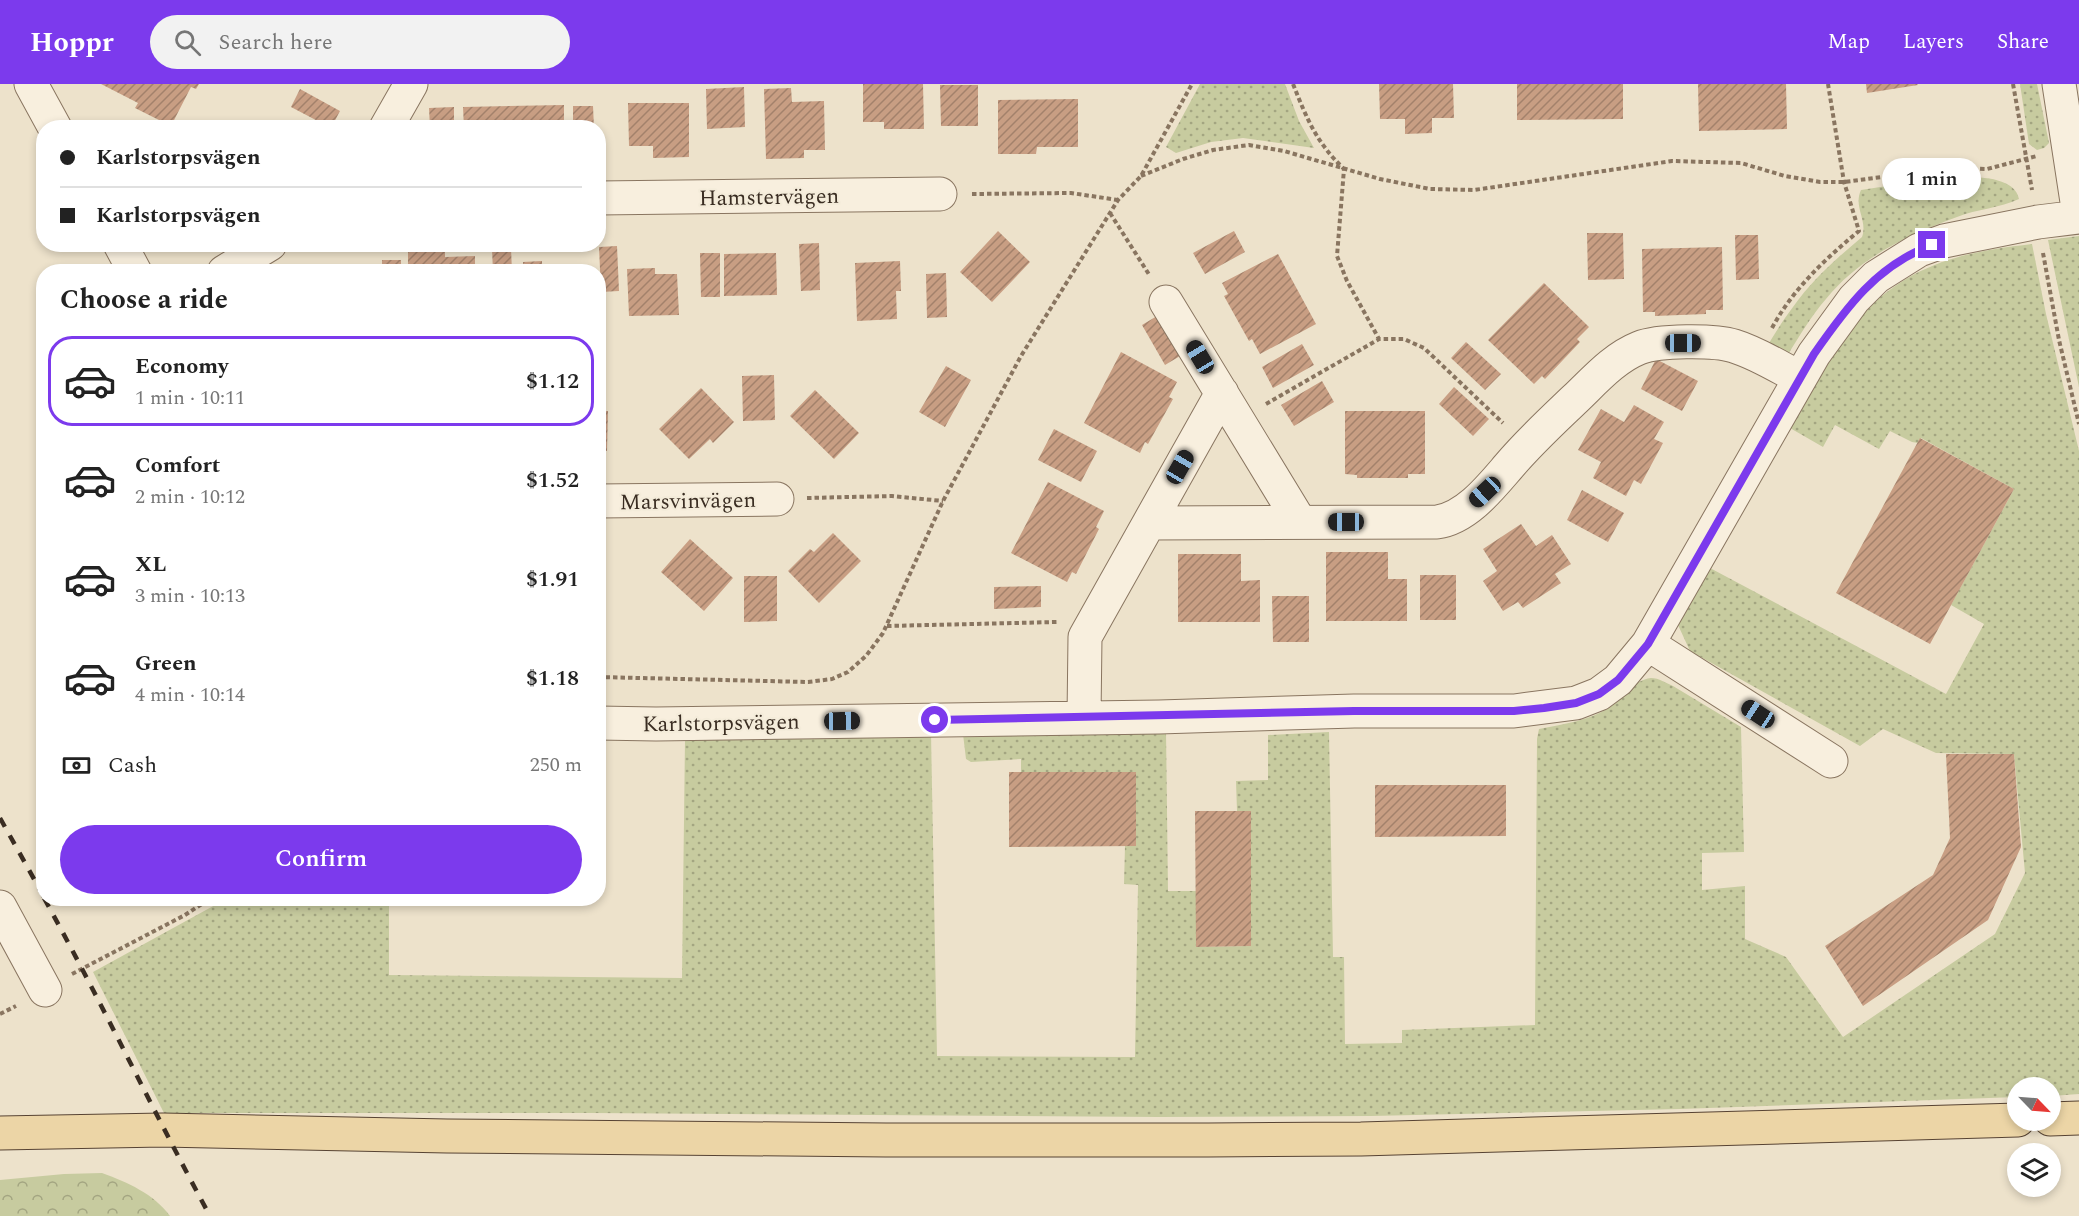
<!DOCTYPE html>
<meta charset="utf-8">
<style>
:root{--surface:#fff;--page:#f2f2f2;--text:#222;--muted:#767676;--line:#e0e0e0;--accent:#7c3aed}
body{margin:0;font-family:Spectral,serif;background:var(--page);color:var(--text);height:100vh;display:flex;flex-direction:column;font-size:22px;white-space:nowrap}
*{box-sizing:border-box;margin:0}
p{font-size:20px;color:var(--muted)}
.icon{flex:none;width:33px;height:33px;fill:none;stroke:currentColor;stroke-width:2;stroke-linecap:round;stroke-linejoin:round}
.map{position:relative;flex:1;overflow:hidden}
.details{position:absolute;left:36px;top:180px;width:570px;height:642px;display:flex;flex-direction:column;background:var(--surface);border-radius:24px;box-shadow:0 3px 9px #0003}
.details>*{flex:none}
.guide{position:absolute;left:36px;top:36px;width:570px;height:132px;border-radius:24px;box-shadow:0 3px 9px #0003;display:grid;align-content:center;height:132px;padding:0 24px;background:var(--surface)}
.needle{width:39px;rotate:115deg}
.fabs{position:absolute;left:2007px;top:993px;display:grid;gap:12px}
.fabs a{display:grid;place-items:center;width:54px;height:54px;border-radius:50%;background:var(--surface);box-shadow:0 3px 9px #0003;font-size:30px}
.end{position:absolute;width:27px;height:27px;margin:-14px;border:8px solid #7c3aed;background:#fff;box-shadow:0 0 0 3px #fff}
.from{border-radius:50%}
.bubble{position:absolute;height:42px;border-radius:21px;background:var(--surface);box-shadow:0 3px 9px #0003;font-size:20px;font-weight:600;line-height:42px;text-align:center}
.car{position:absolute;width:18px;height:36px;margin:-18px -9px;border-radius:8px;box-shadow:0 0 4px 2px #0007;background:linear-gradient(#222 24%,#8ab4d8 0 40%,#222 0 76%,#8ab4d8 0 86%,#222 0)}
.guide b{display:flex;align-items:center;gap:21px;height:57px;font-size:22px}
.guide b+b{border-top:2px solid var(--line)}
.guide i{width:15px;height:15px;background:var(--text)}
ul{padding:0;list-style:none}
li{display:flex;align-items:center;gap:18px;height:90px;margin:0 12px 9px;padding:0 12px;border:3px solid transparent;border-radius:24px}
li div{flex:1}
li b{display:block;font-size:22px}
li em{font-style:normal;font-weight:600}
li.selected{border-color:var(--accent)}
li>.icon{width:54px;height:54px;stroke-width:1.5}
h2{padding:0 24px;font-size:27px;line-height:72px}
.pay{display:flex;align-items:center;gap:15px;height:66px;padding:0 24px;font-size:22px}
.pay p{margin-inline-start:auto}
.button{display:flex;gap:12px;margin-top:auto;padding:12px 24px}
.button a{flex:1;height:69px;border-radius:36px;background:var(--accent);color:#fff;font-size:24px;font-weight:600;line-height:69px;text-align:center}
header{display:flex;align-items:center;gap:36px;box-sizing:border-box;height:84px;padding:0 30px;background:var(--accent);color:#fff}
header strong{font-size:28px}
nav{display:flex;gap:33px;margin-inline-start:auto;font-size:21px}
.search{width:420px;height:54px;background:var(--page);display:flex;align-items:center;gap:15px;box-sizing:border-box;padding:0 21px;border-radius:33px;color:var(--muted);font-size:22px}
.map>svg:first-child{display:block}
.green{fill:url(#green-dots)}
.forest{fill:url(#forest-crowns)}
.building{fill:url(#building-hatch)}
.lines{fill:none;stroke-linecap:round;stroke-linejoin:round}
.minor-casing{stroke:#897560;stroke-width:35}
.major-casing{stroke:#574333;stroke-width:35}
.path{stroke:#897560;stroke-width:4;stroke-dasharray:4.5 3;stroke-linecap:butt}
.minor{stroke:#f8efde;stroke-width:33}
.major{stroke:#ecd5a6;stroke-width:33}
.rail{stroke:#3a2d22;stroke-width:4.5;stroke-dasharray:10 10;stroke-linecap:butt}
.route{stroke:#7c3aed;stroke-width:8}
.labels{text-anchor:middle;stroke-width:4.5;stroke-linejoin:round;paint-order:stroke}
.street-label{font-size:22px;fill:#3a2d22;stroke:#f4ecda}
</style>
<header>
<strong>Hoppr</strong>
<div class="search"><svg class="icon" aria-label="search" viewBox="0 0 24 24"><circle cx="10" cy="10" r="6"/><path d="M15 15l6 6"/></svg>Search here</div>
<nav><a>Map</a><a>Layers</a><a>Share</a></nav>
</header>
<div class="map">
<svg width="2079" height="1132" viewBox="0 0 2079 1132">
<defs>
<pattern id="green-dots" width="8" height="8" patternUnits="userSpaceOnUse" patternTransform="scale(1.5)"><rect width="8" height="8" fill="#c7cb9f"/><path d="M2 2h.1M6 6h.1" fill="none" stroke="#a3a581" stroke-width="1.8" stroke-linecap="round"/></pattern>
<pattern id="forest-crowns" width="20" height="18" patternUnits="userSpaceOnUse" patternTransform="scale(1.5)"><rect width="20" height="18" fill="#c7cb9f"/><path d="M2 6a3 3 0 1 1 6 0M12 15a3 3 0 1 1 6 0" fill="none" stroke="#a3a581"/></pattern>
<pattern id="building-hatch" width="6" height="6" patternUnits="userSpaceOnUse" patternTransform="scale(1.5)"><rect width="6" height="6" fill="#c89e83"/><path d="M-1 1l2-2M0 6l6-6M5 7l2-2" fill="none" stroke="#a3816b"/></pattern>
</defs>
<rect width="100%" height="100%" fill="#ede2cb"/>
<!-- green -->
<path class="green" d="M1200 0H1285L1299 37 1314 64 1243 54 1211 58 1176 69 1166 63Z
M2020 0H2037L2049 59 2044 64 2037 66 2029 60Z
M1945 93C1964 93 2014 89 2019 115 2000 124 1977 125 1957 133 1908 151 1860 173 1826 215 1811 232 1799 253 1787 272L1765 266C1774 251 1783 236 1793 223 1812 196 1837 174 1862 153 1868 136 1853 123 1861 106Z
M2079 152V303L2048 156Z
M2032 160 2046 230 2079 367V1010L2051 1012 2050 1004H2018L2017 1013 1680 1025 1371 1032 1159 1033 591 1029H164L93 888 226 815 389 814V891L682 894 685 656 688 653 931 649 937 972 1135 973 1138 801 1124 800 1125 762 1136 761V688H1021V675L971 678 966 675 963 650 1166 647 1168 807H1196V863L1251 862V727H1237L1236 697 1268 696V651L1329 648 1333 873H1344L1345 960 1402 959V946L1535 941 1537 655 1539 645C1563 640 1589 637 1610 623 1624 614 1633 596 1651 594 1659 594 1666 599 1673 602L1741 643 1744 768 1702 769V806L1745 802V855L1786 873 1843 953 1995 850 2025 789 2014 670 1936 669 1883 645 1860 662 1690 567 1678 541 1710 484 1946 610 1984 540 1951 521 2014 405 1921 354 1918 359 1912 358 1890 347 1879 365 1835 341 1823 363 1790 344C1808 313 1825 282 1845 253 1850 246 1855 237 1861 231 1912 179 1963 168 2032 160Z"/>
<!-- forest -->
<path class="forest" d="M102 1089C127 1098 154 1110 170 1132H0V1096L64 1090Z"/>
<!-- building -->
<path class="building" d="M101 0H199L196 5 191 3 171 42 135 24 138 19Z
M863 0H923L924 45H884V38H863Z
M1379 0H1453L1454 34H1432V49L1405 50V35H1380Z
M1517 0H1623V35L1517 36Z
M1698 0H1786L1787 45 1699 47Z
M1866 0H1917L1918 1 1867 9Z
M940 1H978V42H941Z
M744 3 745 43 707 45 706 5Z
M791 4 792 18 824 17 825 66H804V74L766 75 764 5Z
M300 5 340 27 331 44 291 23Z
M1078 15V63H1037L1036 70H998V16Z
M628 19H689V73L653 74V62H629Z
M564 21V44H464L463 23Z
M573 22H593L594 44H573Z
M454 23V44H430L429 24Z
M998 147 1030 178 992 218 960 188Z
M1234 147 1245 168 1205 190 1193 169Z
M1587 149H1623L1624 195 1588 196Z
M1735 151H1758L1759 195 1736 196Z
M819 159 820 206 801 207 799 160Z
M617 162 619 207 601 208 599 163Z
M1722 163 1723 226H1706V230L1655 232V228H1643L1642 165Z
M511 164 512 188H493L492 165Z
M445 165V173L475 172V188H408V166Z
M700 169H720V213H701Z
M776 169 777 211 724 212V170Z
M1278 170 1316 240 1260 270 1252 255 1249 257 1224 212 1228 210 1222 199Z
M382 176H401V188H382Z
M542 177V188H523V178Z
M900 177 901 207H896L897 235 857 237 855 179Z
M655 184V190H677L679 231 629 232 627 185Z
M946 189 947 233 927 234 926 190Z
M1544 199 1589 243 1577 255 1580 258 1545 295 1542 292 1534 300 1488 256Z
M1162 229 1185 269 1165 281 1142 241Z
M1466 258 1501 290 1485 306 1451 274Z
M1302 260 1314 281 1273 304 1262 283Z
M1121 268 1177 298 1169 313 1173 315 1148 360 1145 358 1140 369 1084 339Z
M1656 275 1698 297 1682 327 1641 305Z
M946 282 971 296 945 343 919 328Z
M774 291 775 336 743 337 742 292Z
M1322 297 1334 318 1294 342 1281 321Z
M1454 303 1489 335 1473 352 1439 320Z
M701 304 734 338 713 359 710 355 689 375 659 345Z
M815 306 859 349 834 375 790 332Z
M1634 321 1664 338 1654 355 1663 359 1641 400 1634 396 1626 412 1593 394 1601 378 1578 366 1601 325 1624 338Z
M598 327H608L607 367H598Z
M1345 327H1425V390H1408V394H1357V391L1345 390Z
M1054 345 1097 367 1081 398 1038 376Z
M1920 354 2014 405 1930 560 1836 509Z
M1048 398 1104 427 1096 443 1099 445 1076 490 1072 488 1067 498 1011 469Z
M1582 406 1624 429 1608 458 1567 436Z
M1521 440 1536 462 1552 451 1571 480 1555 490 1561 499 1523 524 1518 518 1503 527 1483 497 1497 487 1483 465Z
M833 449 861 477 819 519 788 487 810 465 814 468Z
M690 455 733 494 704 527 661 488Z
M1326 468H1388V495H1407V537H1326Z
M1178 470H1241V497L1260 496V538H1178Z
M1420 491H1456V536H1420Z
M598 492H602V535H598Z
M744 492H777V537L744 538Z
M1041 502V523L994 525V503Z
M1272 512H1309V558H1273Z
M1946 670H2014L2021 763 1988 836 1863 922 1825 862 1933 791 1950 754Z
M1009 688H1136V762L1009 763Z
M1375 701H1506V752L1375 753Z
M1195 727H1251V862L1196 863Z"/>
<g class="lines">
<defs>
<path id="minor" d="M31 0 55 44
M2059 0 2079 131
M386 44 411 0
M598 114 940 110
M120 160 135 188
M224 188 270 160
M1166 218 1300 438
M598 417 777 415
M1149 439 1222 309
M1648 560 1831 677
M1084 633 1085 553 1149 439 1437 438C1466 434 1490 404 1508 383 1529 358 1552 337 1575 315 1595 296 1614 274 1639 264 1658 256 1715 256 1734 262 1757 269 1779 283 1800 294
M598 639 656 640 1159 633 1354 627H1514L1576 619 1599 610 1618 596 1648 560 1814 270 1854 215 1876 193 1919 166 1944 157 2038 138 2079 133
M0 823 45 906"/>
<path id="major" d="M2050 1035 2079 1034
M0 1049 163 1046 447 1052 886 1056H1208L1361 1055 2018 1036"/>
</defs>
<!-- minor casing -->
<use href="#minor" class="minor-casing"/>
<!-- major casing -->
<use href="#major" class="major-casing"/>
<!-- path -->
<path class="path" d="M1293 0C1307 35 1316 58 1344 85L1337 172 1347 197 1379 255
M2013 0 2032 106
M1141 92 1183 75 1213 66 1249 61 1284 67 1380 95 1430 105 1474 106 1672 77 1741 79 1785 92 1820 98H1844L1950 84 1987 85 2037 72
M972 110 1071 109 1118 116
M1110 129 1150 192
M2043 169 2059 256 2079 340
M1772 244C1793 205 1825 175 1859 147L1844 98 1828 0
M1266 320 1379 255H1404L1424 264 1503 339
M807 414 892 412 943 417
M887 542 1057 538
M598 593 808 598 832 595 848 588 866 572 883 549 943 417 1021 272 1118 116 1141 92 1192 0
M72 890 185 831 211 814
M0 930 16 922"/>
<!-- minor -->
<use href="#minor" class="minor"/>
<!-- major -->
<use href="#major" class="major"/>
<!-- rail -->
<path class="rail" d="M0 734 44 813
M44 814C102 919 153 1027 210 1132"/>
</g>
<g class="lines">
<!-- route -->
<path class="route" d="M935 636 1354 627H1514L1544 624 1576 619 1599 610 1618 596 1648 560 1814 270C1846 224 1877 181 1932 161"/>
</g>
<g class="labels">
<!-- street labels -->
<g class="street-label">
<text transform="translate(769 112) rotate(-1)" y="8">Hamstervägen</text>
<text transform="translate(688 416) rotate(-1)" y="8">Marsvinvägen</text>
<text transform="translate(721 638) rotate(-1)" y="8">Karlstorpsvägen</text>
</g>
</g>
</svg>
<div class="fabs">
<a><svg class="needle" viewBox="-14 -14 28 28"><path d="M0-13l5 13h-10z" fill="#e53935"/><path d="M0 13l5-13h-10z" fill="#767676"/></svg></a>
<a><svg class="icon" aria-label="layers" viewBox="0 0 24 24"><path d="M12 4l9 5-9 5-9-5zM3 14l9 5 9-5"/></svg></a>
</div>
<i class="end from" style="left:935px;top:636px"></i>
<i class="end" style="left:1932px;top:161px"></i>
<div class="bubble" style="left:1882px;top:74px;width:99px">1 min</div>
<i class="car" style="left:1683px;top:259px;rotate:90deg"></i>
<i class="car" style="left:1200px;top:273px;rotate:329deg"></i>
<i class="car" style="left:1180px;top:383px;rotate:30deg"></i>
<i class="car" style="left:1485px;top:408px;rotate:227deg"></i>
<i class="car" style="left:1346px;top:438px;rotate:270deg"></i>
<i class="car" style="left:1758px;top:630px;rotate:303deg"></i>
<i class="car" style="left:842px;top:637px;rotate:89deg"></i>
<div class="guide">
<b><i class="from"></i>Karlstorpsvägen</b>
<b><i></i>Karlstorpsvägen</b>
</div>
<section class="details">
<h2>Choose a ride</h2>
<ul>
<li class="selected"><svg class="icon" aria-label="car" viewBox="0 0 24 24"><path d="M5 17H2v-5l4-1 3-4h7l3 4 3 1v5h-3M9 17h6M6 11h13"/><circle cx="7" cy="17" r="2"/><circle cx="17" cy="17" r="2"/></svg><div><b>Economy</b><p>1 min · 10:11</p></div><em>$1.12</em></li>
<li><svg class="icon" aria-label="car" viewBox="0 0 24 24"><path d="M5 17H2v-5l4-1 3-4h7l3 4 3 1v5h-3M9 17h6M6 11h13"/><circle cx="7" cy="17" r="2"/><circle cx="17" cy="17" r="2"/></svg><div><b>Comfort</b><p>2 min · 10:12</p></div><em>$1.52</em></li>
<li><svg class="icon" aria-label="car" viewBox="0 0 24 24"><path d="M5 17H2v-5l4-1 3-4h7l3 4 3 1v5h-3M9 17h6M6 11h13"/><circle cx="7" cy="17" r="2"/><circle cx="17" cy="17" r="2"/></svg><div><b>XL</b><p>3 min · 10:13</p></div><em>$1.91</em></li>
<li><svg class="icon" aria-label="car" viewBox="0 0 24 24"><path d="M5 17H2v-5l4-1 3-4h7l3 4 3 1v5h-3M9 17h6M6 11h13"/><circle cx="7" cy="17" r="2"/><circle cx="17" cy="17" r="2"/></svg><div><b>Green</b><p>4 min · 10:14</p></div><em>$1.18</em></li>
</ul>
<div class="pay"><svg class="icon" aria-label="cash" viewBox="0 0 24 24"><path d="M3 7h18v10H3z"/><circle cx="12" cy="12" r="2"/></svg>Cash<p>250 m</p></div>
<div class="button"><a>Confirm</a></div>
</section>
</div>
